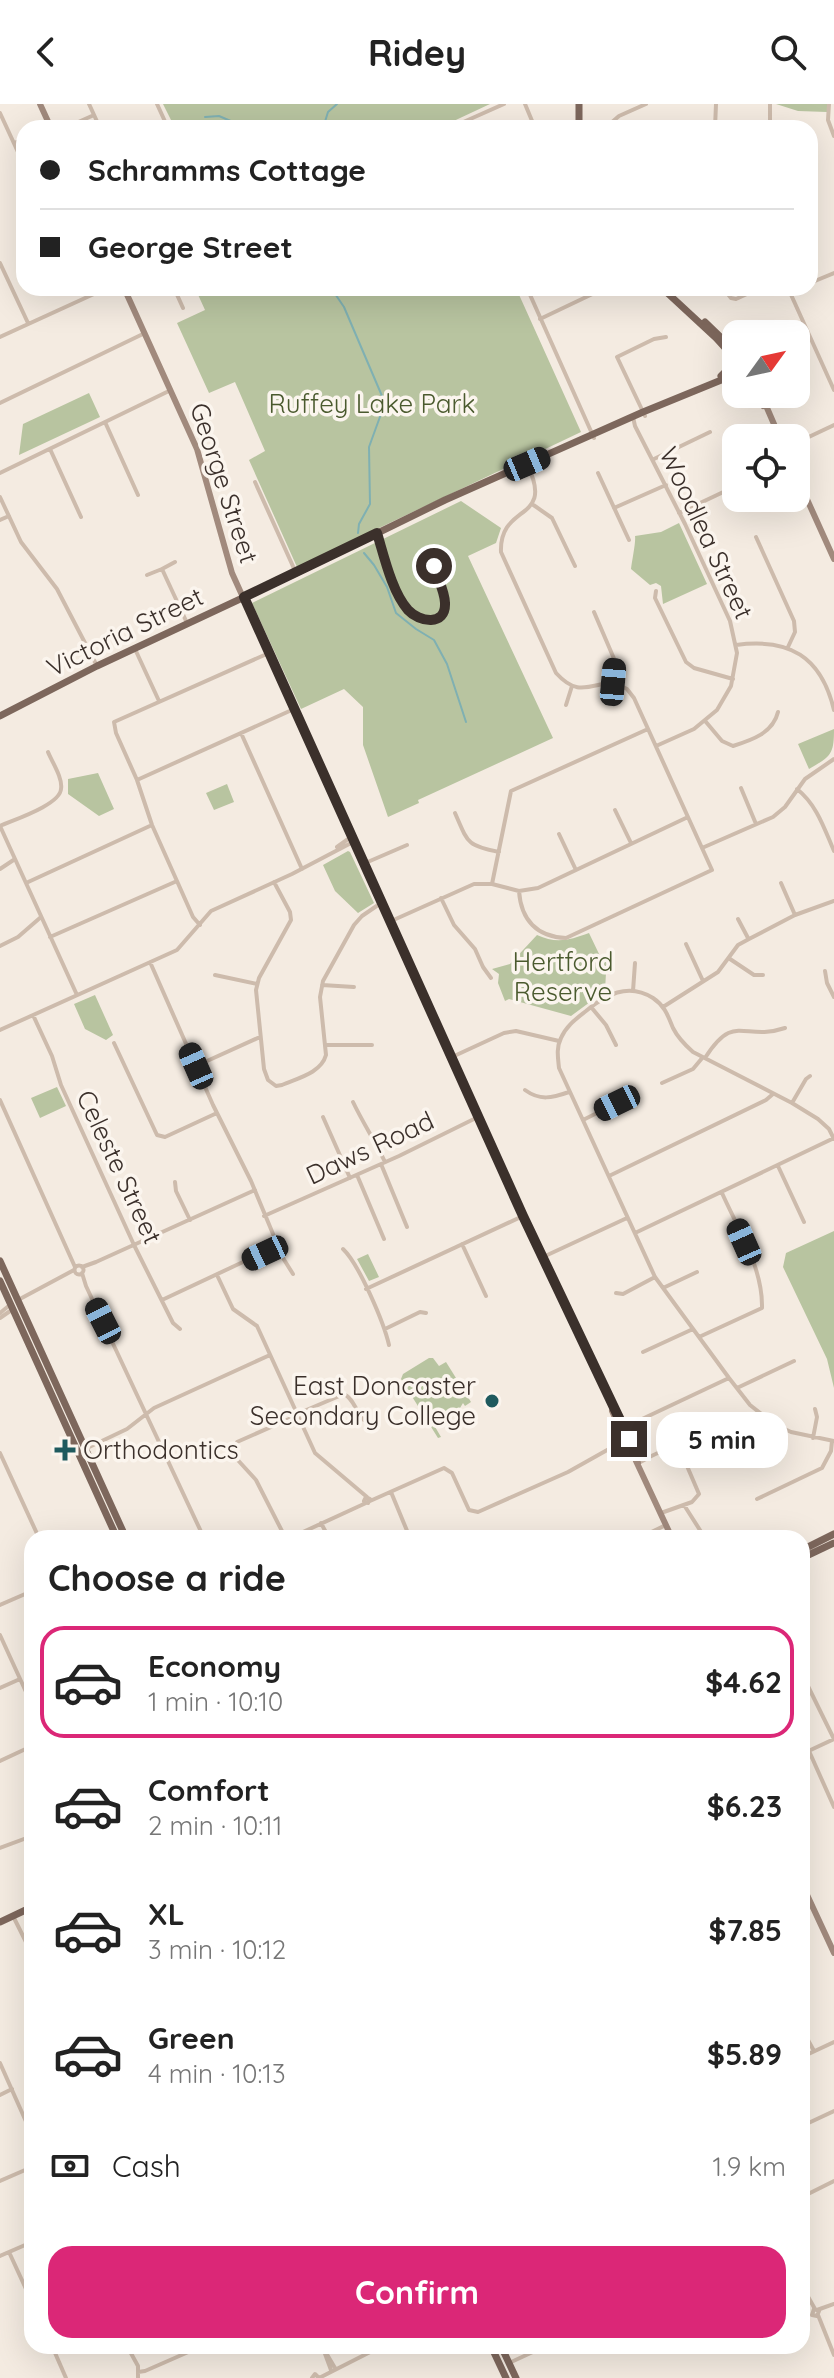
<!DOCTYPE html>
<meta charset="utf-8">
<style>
:root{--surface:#fff;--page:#f2f2f2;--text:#222;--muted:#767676;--line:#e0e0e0;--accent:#db2777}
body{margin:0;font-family:Quicksand,sans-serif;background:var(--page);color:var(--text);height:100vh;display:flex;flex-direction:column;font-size:30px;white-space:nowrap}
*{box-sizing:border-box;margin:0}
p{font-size:26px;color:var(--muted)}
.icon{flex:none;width:44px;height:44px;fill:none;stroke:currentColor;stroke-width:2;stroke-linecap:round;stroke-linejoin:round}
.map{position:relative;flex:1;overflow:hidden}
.drawer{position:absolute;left:24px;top:1426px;width:786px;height:824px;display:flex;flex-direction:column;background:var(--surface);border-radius:24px;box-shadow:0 8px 32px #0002}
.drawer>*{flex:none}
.banner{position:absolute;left:16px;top:16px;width:802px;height:176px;border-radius:24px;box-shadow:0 8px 32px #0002;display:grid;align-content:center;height:176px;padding:0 24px;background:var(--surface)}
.needle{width:52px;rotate:57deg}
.fabs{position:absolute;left:722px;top:216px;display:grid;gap:16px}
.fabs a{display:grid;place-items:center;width:88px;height:88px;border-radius:16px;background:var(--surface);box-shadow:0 8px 32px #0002;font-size:40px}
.end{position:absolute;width:36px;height:36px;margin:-18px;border:10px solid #3b302b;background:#fff;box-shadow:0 0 0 4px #fff}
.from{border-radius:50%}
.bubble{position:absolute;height:56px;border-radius:24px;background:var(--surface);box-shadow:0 8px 32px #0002;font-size:26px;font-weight:700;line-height:56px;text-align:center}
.car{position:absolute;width:24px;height:48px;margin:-24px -12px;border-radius:10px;box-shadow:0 0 6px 2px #0007;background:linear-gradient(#222 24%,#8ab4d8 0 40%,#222 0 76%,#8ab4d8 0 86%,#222 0)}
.banner b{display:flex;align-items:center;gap:28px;height:76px;font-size:30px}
.banner b+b{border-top:2px solid var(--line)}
.banner i{width:20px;height:20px;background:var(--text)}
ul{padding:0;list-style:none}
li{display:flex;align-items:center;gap:24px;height:112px;margin:0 16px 12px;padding:0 8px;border:4px solid transparent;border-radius:24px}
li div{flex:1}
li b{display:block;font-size:30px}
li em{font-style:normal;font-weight:700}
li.selected{border-color:var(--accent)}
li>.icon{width:72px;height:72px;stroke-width:1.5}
h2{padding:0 24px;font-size:36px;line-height:96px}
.pay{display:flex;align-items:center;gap:20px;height:88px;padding:0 24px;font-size:30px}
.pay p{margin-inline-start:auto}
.cta{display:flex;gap:16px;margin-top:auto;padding:16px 24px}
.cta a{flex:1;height:92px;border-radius:24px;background:var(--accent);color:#fff;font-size:32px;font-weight:700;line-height:92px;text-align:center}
header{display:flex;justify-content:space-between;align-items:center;height:104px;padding:0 24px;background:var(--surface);font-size:36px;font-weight:700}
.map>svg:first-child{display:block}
.green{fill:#b8c4a0}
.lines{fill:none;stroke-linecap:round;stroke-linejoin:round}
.stream{stroke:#7fb0b2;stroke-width:2}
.street{stroke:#cdbbac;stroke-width:4}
.secondary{stroke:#a18a7d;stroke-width:6}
.primary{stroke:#7d675c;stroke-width:7}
.route{stroke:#3b302b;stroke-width:10}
.poi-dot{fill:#1f5a5e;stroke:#fbf5ee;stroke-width:3}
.labels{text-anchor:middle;stroke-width:7;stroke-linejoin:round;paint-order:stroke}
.park-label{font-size:26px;fill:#4a5a2e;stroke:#fbf5ee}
.street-label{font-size:26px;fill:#3b302b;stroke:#fbf5ee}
.poi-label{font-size:26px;fill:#3b302b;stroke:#fbf5ee;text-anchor:end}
</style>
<header><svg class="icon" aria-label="back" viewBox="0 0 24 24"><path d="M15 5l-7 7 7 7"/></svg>Ridey<svg class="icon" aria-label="search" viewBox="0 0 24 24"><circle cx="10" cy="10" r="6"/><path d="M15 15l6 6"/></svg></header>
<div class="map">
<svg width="834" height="2274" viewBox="0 0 834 2274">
<rect width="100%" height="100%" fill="#f4ebe1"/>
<!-- green -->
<path class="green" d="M163 0H490L443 22V24H175Z
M776 0H827V8L798 7Z
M195 184H516L581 328 297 463 249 356 265 347 235 278 209 289 177 219 205 206Z
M89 289 100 313 19 351 23 320Z
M461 397 501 424 496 439 468 452 553 634 418 696 419 699 388 713 363 641V603L344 585 301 605 252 499Z
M679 419 707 480 663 500 661 482 656 479 650 481 631 465C632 456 636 438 635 432L661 428Z
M834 625C834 651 831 652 809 665L798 640Z
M98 669 114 705 99 712 68 690V675Z
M227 680 234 698 214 706 206 689Z
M348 747 350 748 374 799 358 809 335 787 323 761Z
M589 829 600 852 607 850 605 887 571 912 509 895 505 897 498 879 499 870 492 865 510 860 537 831C556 840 570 836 589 829Z
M95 891 113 931 106 936 85 925 74 900Z
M57 983 66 1002 40 1014 31 994Z
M834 1127V1284L827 1255 783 1163 786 1149Z
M368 1150 379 1173 369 1177 357 1155Z
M429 1254H433L439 1262 446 1258 471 1298 465 1302 463 1299 460 1304 434 1321 441 1333 438 1334 401 1275 403 1270Z"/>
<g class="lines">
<!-- stream -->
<path class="stream" d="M205 13 219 12 247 24
M302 24 312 22 324 23
M323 24 328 8 337 0
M331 184 344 203 385 299 369 343 370 400 359 420 358 429
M364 449 374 461 387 483 396 509 416 525 434 536 447 560 466 618"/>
<!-- street -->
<path class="street" d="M89 0 100 24
M157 0 168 24
M525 0 535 24
M770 0V24
M829 0 828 16 834 32
M0 9 24 61
M611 19 619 12 646 0
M65 24 94 11
M450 24 504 0
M715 24 716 0
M14 39 24 35
M0 159 28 219
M810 179 834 169
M174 184 183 204
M527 184 594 334
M723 184 731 194 736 195 760 184
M788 184 834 286
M790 188 799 184
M540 215 605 184
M796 231 807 226
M0 233 107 184
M0 299 145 229
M645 312 617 253 654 235 666 233
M633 313 635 322 685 420 730 517 737 549 731 582 717 606 694 625 656 642
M105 318 138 391
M796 339 834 321
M50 345 81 413
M654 355 710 328
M0 369 171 286
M598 369 629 436
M255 378 296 469
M0 393 21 438 57 485 97 562
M532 400 552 414 575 462
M614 404 666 381
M679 409 736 382
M0 416 9 412
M377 429C383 452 392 488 408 506 419 518 446 523 445 499 445 488 437 473 434 462
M756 433 794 517 795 528 788 543
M162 465 175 458
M147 471 162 465 187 519
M656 487 655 494 686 558 694 564 733 575
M594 508 615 557 613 578
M736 541C789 534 821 552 834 606
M135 545 159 597
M566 601 572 582
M706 618 722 637 733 642C752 636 773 629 778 608
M241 629 302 765
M137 676 294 605
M741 684 756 720
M797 685C817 701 824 724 834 747
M615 706 631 739
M455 709C468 739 467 742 499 748
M0 722 77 891
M0 722C13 716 60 701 61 685 63 674 52 658 48 648
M559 730 575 764
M337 743 351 733
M702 744 773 713 785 703 805 675 834 655
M363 760 407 741
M0 765 15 755
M274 778 290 808 291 816 259 874 256 886 264 965 268 976 276 982 282 981C298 974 321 969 326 951L320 893 323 877 354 821 362 812 381 799
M26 779 152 721
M781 779 795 811
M492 780 511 687 648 625
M519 787C521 816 537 833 566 834L712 766 634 594 627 585 613 578C587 582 577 592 556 569L501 448C499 398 556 419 527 360
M441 794 454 821 475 845 483 863 491 874
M738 815 748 834
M389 818 474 780H492L519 787 538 784 688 713
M200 821 193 813 152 721 137 676 116 629 114 618 269 549
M50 833 177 777
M686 840 703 877
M0 842 18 833 41 813
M730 855 754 871H763
M150 858 213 1001 251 1077 283 1154 293 1170
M825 867 827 879 834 893
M215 871 257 880
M322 881 354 883
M633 887 635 859
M591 903 606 921 616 941
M663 903 718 868 738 841 749 835 795 811 834 797
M33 911 52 952 61 981 134 1141 173 1219 180 1225
M0 926 177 846 211 807 292 770 353 738
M114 939 157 1031 165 1033 217 1009
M325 941H372
M452 953 504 929 516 927 559 937
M705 954C735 907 743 938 785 924
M196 962 260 933
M662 979 693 965 703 953
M525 986C540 997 552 994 569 988
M0 996 75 1163
M353 998C363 1019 375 1037 385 1058
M792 999 806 975 810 972
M323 1013 350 1074
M583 1016 617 999
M834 1035 829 1025 818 1015 792 999 693 948C685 941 678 934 673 924 668 912 665 902 653 894 628 878 605 891 586 907 576 915 566 922 561 934 556 944 558 954 559 964L655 1173 729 1274 750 1301 774 1320 791 1328 834 1337
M381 1060 407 1123
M778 1062 804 1118
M357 1071 384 1135
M609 1072 766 996 773 990
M175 1078 176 1087 190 1116
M264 1112 399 1052 478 1013
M635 1129 834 1034
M462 1140 486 1192
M343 1145C359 1160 384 1219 389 1241
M543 1153 627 1114
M74.5 1166a4.5 4.5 0 1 1 9 0a4.5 4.5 0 1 1-9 0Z
M82 1163 96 1158 255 1086
M82 1169 86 1182 204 1434
M217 1171 233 1205 257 1222 315 1349 367 1393
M663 1184 697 1168
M366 1185 523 1112
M616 1189 623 1190 655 1173
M18 1196 74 1166
M162 1196 277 1142
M0 1209 11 1200
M0 1214 13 1205
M385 1225 420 1208 426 1209
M699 1233 762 1204C763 1164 738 1125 722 1089
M643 1248 693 1225
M737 1284 794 1257
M297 1310 344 1290C354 1295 356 1308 364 1316
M623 1324 729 1274
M813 1334 817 1313 815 1305
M734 1340 774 1320
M85 1345 127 1325 154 1304 270 1251
M0 1349 39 1434
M638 1359C651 1353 668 1340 681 1348L699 1390 692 1398 661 1409
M391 1388 410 1434
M366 1393 370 1395 368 1399 364 1397Z
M757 1395 822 1364 831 1347 832 1337
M370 1397 444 1364 452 1369 469 1406 478 1408 568 1368 625 1336
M684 1401 705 1434
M321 1419 329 1434
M284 1431 256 1376 235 1353 233 1347 237 1338 298 1311
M280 1434 283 1431 287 1434
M290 1434 366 1399
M639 1434 666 1421
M709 1434 719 1429
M0 1501 32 1487
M0 1531 32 1601
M802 1570 834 1635
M0 1584 20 1575
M809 1647 834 1703
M802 1650 834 1635
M0 1657 32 1642
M0 1744 32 1732
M13 1812 27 1840 32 1857
M802 1925 814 1947
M802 1953 834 1938
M0 1959 32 2031
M0 1991 12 1985
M802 2022 834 2007
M0 2077 32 2063
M802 2093 834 2077
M9 2148 32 2198
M0 2152 32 2138
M802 2182 815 2205
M814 2205 819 2207 817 2212 812 2211Z
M817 2206 834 2200
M818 2211 834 2251
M52 2242 66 2274
M127 2242 138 2262V2274
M322 2242 335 2264
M324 2247 331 2266
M509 2259 535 2247 563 2248 581 2242
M138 2268 145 2267 202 2242
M312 2274 315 2270 319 2274
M319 2274 382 2242"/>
<!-- secondary -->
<path class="secondary" d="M40 0 51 24
M124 184 197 345 232 469 523 1112 629 1335 638 1359
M754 290 763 302
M761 290 780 334
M796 371 834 455
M612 1307 629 1344
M636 1357 672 1434
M802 1780 834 1849"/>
<!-- primary -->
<path class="primary" d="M579 0V24
M662 184 716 234 736 256
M705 218 736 248
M721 272 727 266 733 253
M0 612 97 562 296 469 445 396 643 308 736 270
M0 1157 126 1434
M0 1177 117 1434
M802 1446 834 1430
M802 1454 834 1439
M0 1818 32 1803
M491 2242 506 2274
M501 2242 516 2274"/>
</g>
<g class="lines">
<!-- route -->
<path class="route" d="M434 462C437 473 445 488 445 499 446 523 419 518 408 506 392 488 384 452 377 429L244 493 523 1112 629 1335"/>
</g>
<!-- markers -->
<g class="poi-dot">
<circle cx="492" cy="1297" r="8"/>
<path d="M61 1334h8v8h8v8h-8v8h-8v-8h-8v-8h8z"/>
</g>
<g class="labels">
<!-- park labels -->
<g class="park-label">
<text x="372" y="309">Ruffey Lake Park</text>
<text x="563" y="867">Hertford<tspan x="563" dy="30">Reserve</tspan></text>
</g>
<!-- street labels -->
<g class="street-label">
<text transform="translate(224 379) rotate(72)" y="9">George Street</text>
<text transform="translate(706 429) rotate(65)" y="9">Woodlea Street</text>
<text transform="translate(125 528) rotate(-26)" y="9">Victoria Street</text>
<text transform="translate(370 1044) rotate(-25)" y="9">Daws Road</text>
<text transform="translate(119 1063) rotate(65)" y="9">Celeste Street</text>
</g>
<!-- poi labels -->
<g class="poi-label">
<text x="476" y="1291">East Doncaster<tspan x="476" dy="30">Secondary College</tspan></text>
<text x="83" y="1355" text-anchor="start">Orthodontics</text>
</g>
</g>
</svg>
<div class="fabs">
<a><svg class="needle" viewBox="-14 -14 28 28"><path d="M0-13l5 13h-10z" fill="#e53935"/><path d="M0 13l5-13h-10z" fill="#767676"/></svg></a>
<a><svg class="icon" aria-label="locate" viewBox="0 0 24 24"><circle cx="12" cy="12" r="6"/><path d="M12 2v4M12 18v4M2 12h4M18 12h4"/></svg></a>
</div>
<i class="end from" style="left:434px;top:462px"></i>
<i class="end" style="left:629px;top:1335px"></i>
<div class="bubble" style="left:656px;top:1308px;width:132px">5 min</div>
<i class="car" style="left:527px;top:360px;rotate:67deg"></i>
<i class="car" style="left:613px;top:578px;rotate:5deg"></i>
<i class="car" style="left:196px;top:962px;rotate:336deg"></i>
<i class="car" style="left:617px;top:999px;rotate:244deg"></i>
<i class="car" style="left:744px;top:1138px;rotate:336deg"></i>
<i class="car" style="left:265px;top:1149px;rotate:245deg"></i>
<i class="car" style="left:103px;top:1217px;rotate:333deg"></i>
<div class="banner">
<b><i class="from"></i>Schramms Cottage</b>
<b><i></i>George Street</b>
</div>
<section class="drawer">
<h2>Choose a ride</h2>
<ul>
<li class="selected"><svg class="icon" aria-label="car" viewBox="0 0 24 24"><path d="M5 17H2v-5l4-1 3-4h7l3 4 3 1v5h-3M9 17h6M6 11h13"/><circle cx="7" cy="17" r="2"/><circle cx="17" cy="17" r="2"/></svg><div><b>Economy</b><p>1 min · 10:10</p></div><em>$4.62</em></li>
<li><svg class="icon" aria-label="car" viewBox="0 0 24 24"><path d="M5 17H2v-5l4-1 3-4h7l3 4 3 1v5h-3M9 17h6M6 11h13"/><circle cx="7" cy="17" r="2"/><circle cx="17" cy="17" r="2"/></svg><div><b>Comfort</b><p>2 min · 10:11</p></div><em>$6.23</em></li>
<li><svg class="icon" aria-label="car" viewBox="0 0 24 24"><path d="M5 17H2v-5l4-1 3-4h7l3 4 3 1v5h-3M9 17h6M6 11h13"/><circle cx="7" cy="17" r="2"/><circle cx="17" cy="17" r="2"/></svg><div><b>XL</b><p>3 min · 10:12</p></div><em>$7.85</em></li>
<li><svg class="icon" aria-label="car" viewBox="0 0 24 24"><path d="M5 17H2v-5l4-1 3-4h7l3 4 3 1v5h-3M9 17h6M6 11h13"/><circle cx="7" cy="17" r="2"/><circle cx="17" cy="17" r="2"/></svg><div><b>Green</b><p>4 min · 10:13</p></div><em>$5.89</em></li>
</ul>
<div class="pay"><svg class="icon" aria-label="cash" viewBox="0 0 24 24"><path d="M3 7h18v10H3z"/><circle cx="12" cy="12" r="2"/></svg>Cash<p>1.9 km</p></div>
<div class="cta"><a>Confirm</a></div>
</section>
</div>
